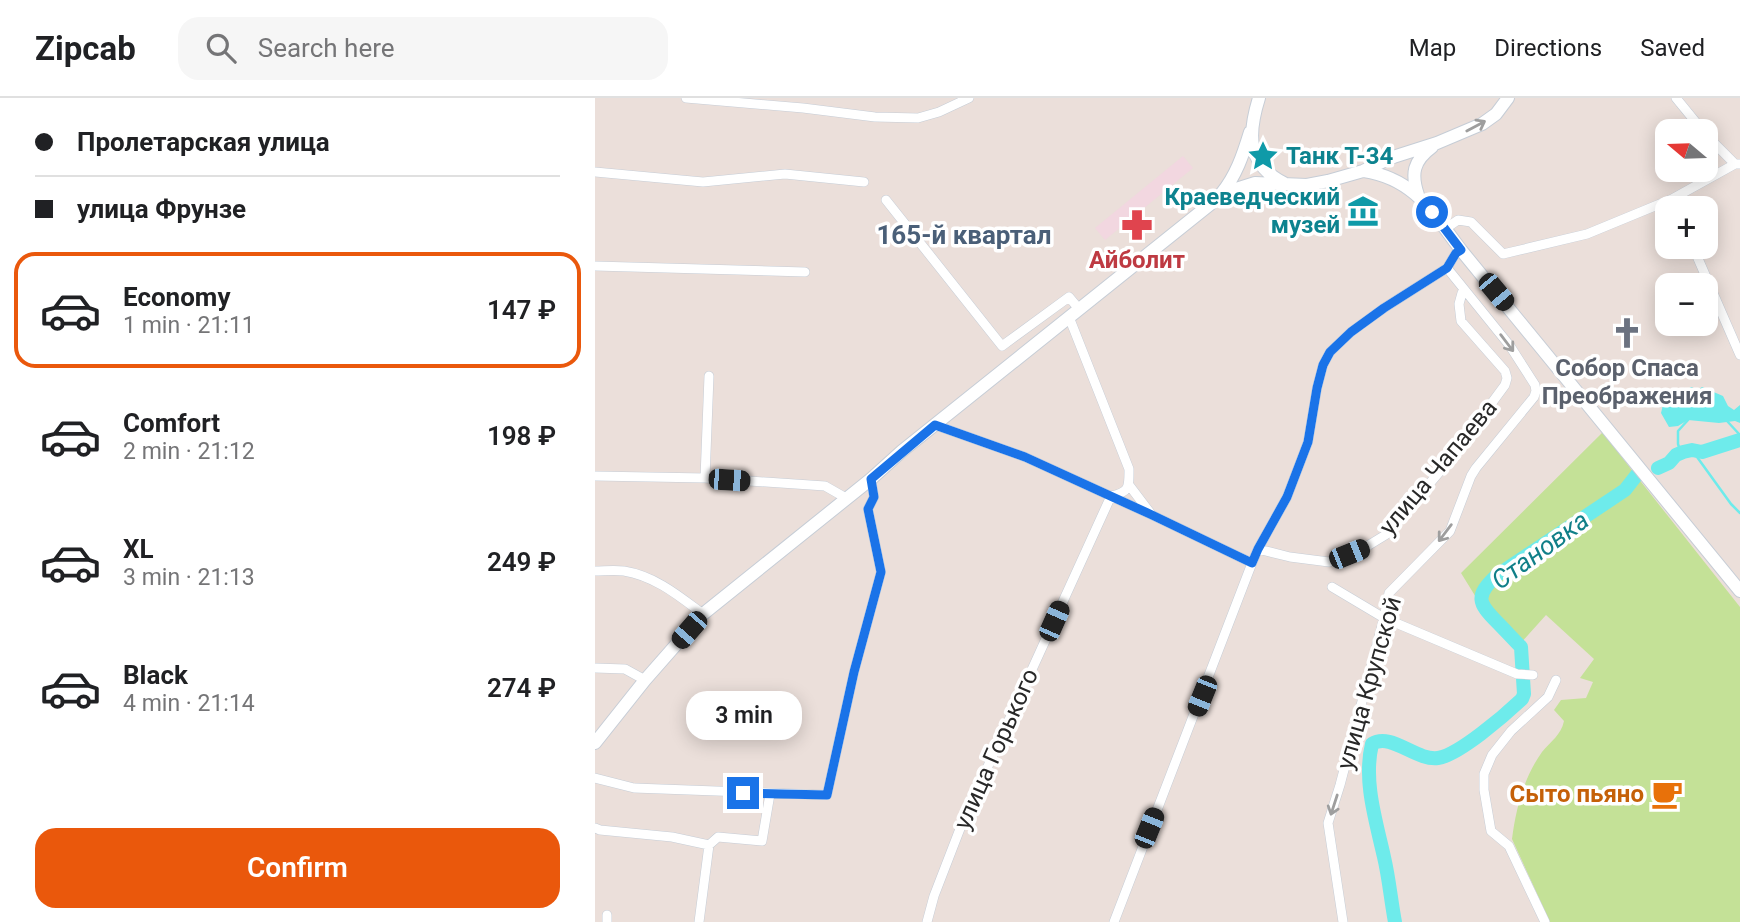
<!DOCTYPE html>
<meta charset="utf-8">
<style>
:root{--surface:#fff;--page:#f6f6f6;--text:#202124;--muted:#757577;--line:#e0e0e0;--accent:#ea580c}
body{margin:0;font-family:Roboto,sans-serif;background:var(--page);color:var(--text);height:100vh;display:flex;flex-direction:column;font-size:26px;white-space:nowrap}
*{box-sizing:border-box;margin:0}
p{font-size:23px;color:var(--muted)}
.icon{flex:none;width:38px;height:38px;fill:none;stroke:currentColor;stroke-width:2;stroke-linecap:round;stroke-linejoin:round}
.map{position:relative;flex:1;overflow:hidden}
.sheet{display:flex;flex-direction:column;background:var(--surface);width:595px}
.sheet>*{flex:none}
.hud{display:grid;align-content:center;height:154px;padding:0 35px;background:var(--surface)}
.needle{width:46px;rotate:289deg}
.tools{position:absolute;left:1060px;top:21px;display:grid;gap:14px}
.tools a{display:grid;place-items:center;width:63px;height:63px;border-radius:14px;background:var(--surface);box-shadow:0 4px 18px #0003;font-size:35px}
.end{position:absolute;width:32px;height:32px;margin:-16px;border:9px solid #1a73e8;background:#fff;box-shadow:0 0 0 4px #fff}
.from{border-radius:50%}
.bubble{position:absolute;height:49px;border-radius:21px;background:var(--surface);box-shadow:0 4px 18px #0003;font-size:23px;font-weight:600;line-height:49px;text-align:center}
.car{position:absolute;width:21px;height:42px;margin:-21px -10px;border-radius:9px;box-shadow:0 0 5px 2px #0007;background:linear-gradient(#222 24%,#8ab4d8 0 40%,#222 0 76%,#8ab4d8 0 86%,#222 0)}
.hud b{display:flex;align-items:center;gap:24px;height:66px;font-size:26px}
.hud b+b{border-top:2px solid var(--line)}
.hud i{width:18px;height:18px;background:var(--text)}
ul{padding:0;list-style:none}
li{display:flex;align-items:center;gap:21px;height:116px;margin:0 14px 10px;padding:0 21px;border:4px solid transparent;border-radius:21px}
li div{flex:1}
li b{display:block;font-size:26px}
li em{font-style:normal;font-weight:600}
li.active{border-color:var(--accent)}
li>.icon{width:63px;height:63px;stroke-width:1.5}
.button{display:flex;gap:14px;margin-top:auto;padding:14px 35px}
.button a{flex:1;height:80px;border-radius:21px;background:var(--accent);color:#fff;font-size:28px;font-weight:600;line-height:80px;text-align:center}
header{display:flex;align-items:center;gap:42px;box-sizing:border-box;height:98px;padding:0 35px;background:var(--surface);border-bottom:2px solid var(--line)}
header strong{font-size:33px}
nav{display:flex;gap:38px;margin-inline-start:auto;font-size:24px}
.search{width:490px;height:63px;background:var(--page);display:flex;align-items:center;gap:18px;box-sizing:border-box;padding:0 24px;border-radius:21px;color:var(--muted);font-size:26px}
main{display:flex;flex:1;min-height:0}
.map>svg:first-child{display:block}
.medical{fill:#f2d7e0}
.green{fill:#c4e197}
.water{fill:#6eebeb}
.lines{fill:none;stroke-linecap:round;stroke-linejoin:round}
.stream{stroke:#6eebeb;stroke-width:2.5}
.river{stroke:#6eebeb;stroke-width:14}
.minor-casing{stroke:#c6cdd6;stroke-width:10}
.secondary-casing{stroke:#c6cdd6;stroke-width:14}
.minor{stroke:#fff;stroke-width:9}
.secondary{stroke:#fff;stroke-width:12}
.oneway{stroke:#9e9e9e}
.route{stroke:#1a73e8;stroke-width:9}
.labels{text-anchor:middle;stroke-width:7;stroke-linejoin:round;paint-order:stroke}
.culture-label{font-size:24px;font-weight:bold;fill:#0d838f;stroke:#fff;text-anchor:start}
.health-label{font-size:24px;font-weight:bold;fill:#be3a42;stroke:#fff}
.worship-label{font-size:24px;font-weight:bold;fill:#5b616d;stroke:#fff}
.street-label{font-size:24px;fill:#282828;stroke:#fff}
.food-label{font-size:24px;font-weight:bold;fill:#c56008;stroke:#fff;text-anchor:end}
.neighbourhood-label{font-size:26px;font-weight:bold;fill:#4a5f78;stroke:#fff}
.water-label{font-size:26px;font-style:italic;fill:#107f88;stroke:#fff}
</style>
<header>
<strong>Zipcab</strong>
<div class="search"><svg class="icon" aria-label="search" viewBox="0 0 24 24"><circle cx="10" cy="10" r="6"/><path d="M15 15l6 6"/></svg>Search here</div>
<nav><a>Map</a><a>Directions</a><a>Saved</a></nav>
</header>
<main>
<section class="sheet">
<div class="hud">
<b><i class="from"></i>Пролетарская улица</b>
<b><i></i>улица Фрунзе</b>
</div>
<ul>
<li class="active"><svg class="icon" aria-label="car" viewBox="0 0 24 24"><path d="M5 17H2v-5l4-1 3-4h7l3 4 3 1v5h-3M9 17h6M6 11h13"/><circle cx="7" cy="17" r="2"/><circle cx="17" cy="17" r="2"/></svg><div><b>Economy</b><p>1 min · 21:11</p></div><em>147 ₽</em></li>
<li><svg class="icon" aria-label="car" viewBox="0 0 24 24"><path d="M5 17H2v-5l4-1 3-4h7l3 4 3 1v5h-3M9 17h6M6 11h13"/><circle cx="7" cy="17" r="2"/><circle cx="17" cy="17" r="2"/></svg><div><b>Comfort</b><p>2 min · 21:12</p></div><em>198 ₽</em></li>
<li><svg class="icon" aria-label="car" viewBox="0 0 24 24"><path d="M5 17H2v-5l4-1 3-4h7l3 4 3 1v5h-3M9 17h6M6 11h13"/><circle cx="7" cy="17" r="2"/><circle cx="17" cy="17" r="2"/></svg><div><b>XL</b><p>3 min · 21:13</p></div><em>249 ₽</em></li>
<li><svg class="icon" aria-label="car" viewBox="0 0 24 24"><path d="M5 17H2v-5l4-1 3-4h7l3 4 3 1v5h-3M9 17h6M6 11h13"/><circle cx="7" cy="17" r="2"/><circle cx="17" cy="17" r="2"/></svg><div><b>Black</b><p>4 min · 21:14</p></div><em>274 ₽</em></li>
</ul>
<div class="button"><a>Confirm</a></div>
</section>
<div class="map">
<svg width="1145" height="824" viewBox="0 0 1145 824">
<rect width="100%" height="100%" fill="#ebdfda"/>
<!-- medical -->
<path class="medical" d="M588 58 598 70 510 142 500 130Z"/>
<!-- green -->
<path class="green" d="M1008 334 1039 375 1145 509V824H955L917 741C921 710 929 679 947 654 956 643 966 637 969 623L959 612 966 602 991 600 998 584 985 580 999 561 951 517 924 547 887 509 866 475Z"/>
<!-- water -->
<path class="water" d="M1096 289 1103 292 1107 289 1128 298 1133 308 1139 312 1145 307V325L1140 323 1124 325 1093 322 1083 328 1074 329 1066 315 1068 307Z"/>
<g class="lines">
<!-- stream -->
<path class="stream" d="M1132 323 1145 337
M1097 352 1136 406 1145 415
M1086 355 1083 346V333L1093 322"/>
<!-- river -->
<path class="river" d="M1063 370 1074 365 1081 357 1088 354 1097 352 1107 354 1145 342
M800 824C796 803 794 780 789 759 781 723 768 683 777 646 796 634 821 663 843 660 864 657 910 617 927 601L929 596 926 549C918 541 910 532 902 524 883 505 880 498 901 478L1030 392 1044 374"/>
<defs>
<path id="minor" d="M91 0 208 10 280 19 323 20 344 14 374 0
M1081 0 1108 33
M1111 37 1140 66
M0 74 108 84 190 76 269 84
M291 102 407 248 474 199 484 211
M850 131 863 122 876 124 908 156 992 136 1077 101 1140 66H1145
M1098 149 1145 257
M0 168 210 174
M340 327 430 359 557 417 657 465
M0 378 110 380 230 388 251 400
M110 380 114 278
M534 387 556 416
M663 451 695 459 734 464 774 447 792 436 857 359 910 287 912 280 910 273 866 223 864 206 867 195 869 192
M0 473C9 473 19 472 29 473 60 478 84 498 108 516
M737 489 789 520 922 576 938 577
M0 570 30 571 50 582
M0 680 39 690 232 697 259 574 286 474 273 411 279 399 276 381
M0 730 5 732 77 739 114 747 123 739 167 743 175 696
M12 824V817
M104 824 114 747
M332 824 339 798 368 723 516 398C535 394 534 389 534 371L474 219
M519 824C564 704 612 585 657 465L663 451 692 399 713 344 722 290 728 267 735 254 756 234 789 210 852 170 861 155 866 152
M748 824 733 725 745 687 789 520 794 495 855 433 876 378 881 370 939 299 941 293 940 287 915 248 852 170
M950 824 914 748 896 733 889 692V676L897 657 916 633 953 599 961 582"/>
<path id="secondary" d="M664 0C653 35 651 66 689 85
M769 73C820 81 837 114 866 152L1145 493
M626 96C641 78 648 57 655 34
M823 97C816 76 818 63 837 49
M0 645 50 582 108 516 276 381 307 353 623 100 638 92 660 85 712 87 733 83 768 73 795 60 842 45 887 26 901 16 913 0"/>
</defs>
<!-- minor casing -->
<use href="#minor" class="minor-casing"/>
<!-- secondary casing -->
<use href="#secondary" class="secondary-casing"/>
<!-- minor -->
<use href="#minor" class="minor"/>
<!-- secondary -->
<use href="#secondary" class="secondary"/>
</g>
<!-- one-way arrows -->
<defs><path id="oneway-shaft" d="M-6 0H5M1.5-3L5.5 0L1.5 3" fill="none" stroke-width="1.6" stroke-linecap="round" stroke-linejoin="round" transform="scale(1.75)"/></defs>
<g class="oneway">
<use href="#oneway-shaft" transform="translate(881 28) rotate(-28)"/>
<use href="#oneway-shaft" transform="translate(912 245) rotate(53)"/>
<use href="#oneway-shaft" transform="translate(850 435) rotate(127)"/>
<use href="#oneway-shaft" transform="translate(739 707) rotate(108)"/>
</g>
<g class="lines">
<!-- route -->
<path class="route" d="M148 695 232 697 259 574 286 474 273 411 279 399 276 381 340 327 430 359 557 417 657 465 663 451 692 399 713 344 722 290 728 267 735 254 756 234 789 210 852 170 861 155 866 152 837 114"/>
</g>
<!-- icons -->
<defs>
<symbol id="sight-bare" viewBox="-9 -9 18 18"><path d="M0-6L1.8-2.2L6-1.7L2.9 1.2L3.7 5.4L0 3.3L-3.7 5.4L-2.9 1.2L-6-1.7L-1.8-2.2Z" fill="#0f9aa8" stroke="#fff" stroke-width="2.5" paint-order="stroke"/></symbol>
<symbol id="museum-bare" viewBox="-9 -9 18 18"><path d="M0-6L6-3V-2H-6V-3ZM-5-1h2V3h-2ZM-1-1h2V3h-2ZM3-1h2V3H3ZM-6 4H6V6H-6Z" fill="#0f9aa8" stroke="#fff" stroke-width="2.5" paint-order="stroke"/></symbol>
<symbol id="pharmacy-bare" viewBox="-9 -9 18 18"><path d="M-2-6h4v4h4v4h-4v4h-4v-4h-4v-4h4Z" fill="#e0444e" stroke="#fff" stroke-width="2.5" paint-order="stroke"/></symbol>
<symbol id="church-bare" viewBox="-9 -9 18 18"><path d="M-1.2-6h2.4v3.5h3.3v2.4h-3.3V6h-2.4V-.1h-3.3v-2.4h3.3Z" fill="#6b7280" stroke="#fff" stroke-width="2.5" paint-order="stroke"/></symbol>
<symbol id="cafe-bare" viewBox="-9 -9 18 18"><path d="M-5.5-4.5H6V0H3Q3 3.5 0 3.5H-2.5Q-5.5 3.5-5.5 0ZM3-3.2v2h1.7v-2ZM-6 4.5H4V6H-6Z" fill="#e8710a" stroke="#fff" stroke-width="2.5" paint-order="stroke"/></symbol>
</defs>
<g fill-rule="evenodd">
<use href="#sight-bare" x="646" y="36" width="44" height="44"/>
<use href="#museum-bare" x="746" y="91" width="44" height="44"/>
<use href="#pharmacy-bare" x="520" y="105" width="44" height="44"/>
<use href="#church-bare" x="1010" y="213" width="44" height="44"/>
<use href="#cafe-bare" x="1050" y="674" width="44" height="44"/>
</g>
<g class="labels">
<!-- culture labels -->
<g class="culture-label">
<text x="691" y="66">Танк Т-34</text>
<text x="745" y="107" text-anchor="end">Краеведческий<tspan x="745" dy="28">музей</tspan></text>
</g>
<!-- health labels -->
<g class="health-label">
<text x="542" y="170">Айболит</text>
</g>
<!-- worship labels -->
<g class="worship-label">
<text x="1032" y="278">Собор Спаса<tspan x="1032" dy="28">Преображения</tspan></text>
</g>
<!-- street labels -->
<g class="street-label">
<text transform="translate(843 369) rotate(-50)" y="8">улица Чапаева</text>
<text transform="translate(774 585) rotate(-74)" y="8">улица Крупской</text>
<text transform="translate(401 651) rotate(-66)" y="8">улица Горького</text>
</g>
<!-- food labels -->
<g class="food-label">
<text x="1049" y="704">Сыто пьяно</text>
</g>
<!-- neighbourhood labels -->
<g class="neighbourhood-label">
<text x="369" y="146">165-й квартал</text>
</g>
<!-- water labels -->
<g class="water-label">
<text transform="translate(945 452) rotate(-36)" y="9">Становка</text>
</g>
</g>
</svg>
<div class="tools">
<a><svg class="needle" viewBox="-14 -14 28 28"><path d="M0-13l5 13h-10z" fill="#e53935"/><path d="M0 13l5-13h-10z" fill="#757577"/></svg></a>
<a>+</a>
<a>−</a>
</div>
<i class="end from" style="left:837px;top:114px"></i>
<i class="end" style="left:148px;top:695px"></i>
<div class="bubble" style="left:91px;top:593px;width:116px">3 min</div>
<i class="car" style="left:901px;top:194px;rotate:140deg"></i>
<i class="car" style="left:134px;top:382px;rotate:94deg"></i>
<i class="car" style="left:754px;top:456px;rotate:68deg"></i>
<i class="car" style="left:459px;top:523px;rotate:24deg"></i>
<i class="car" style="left:94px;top:532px;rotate:221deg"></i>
<i class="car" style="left:607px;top:598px;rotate:202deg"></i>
<i class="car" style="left:554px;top:730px;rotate:22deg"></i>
</div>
</main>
